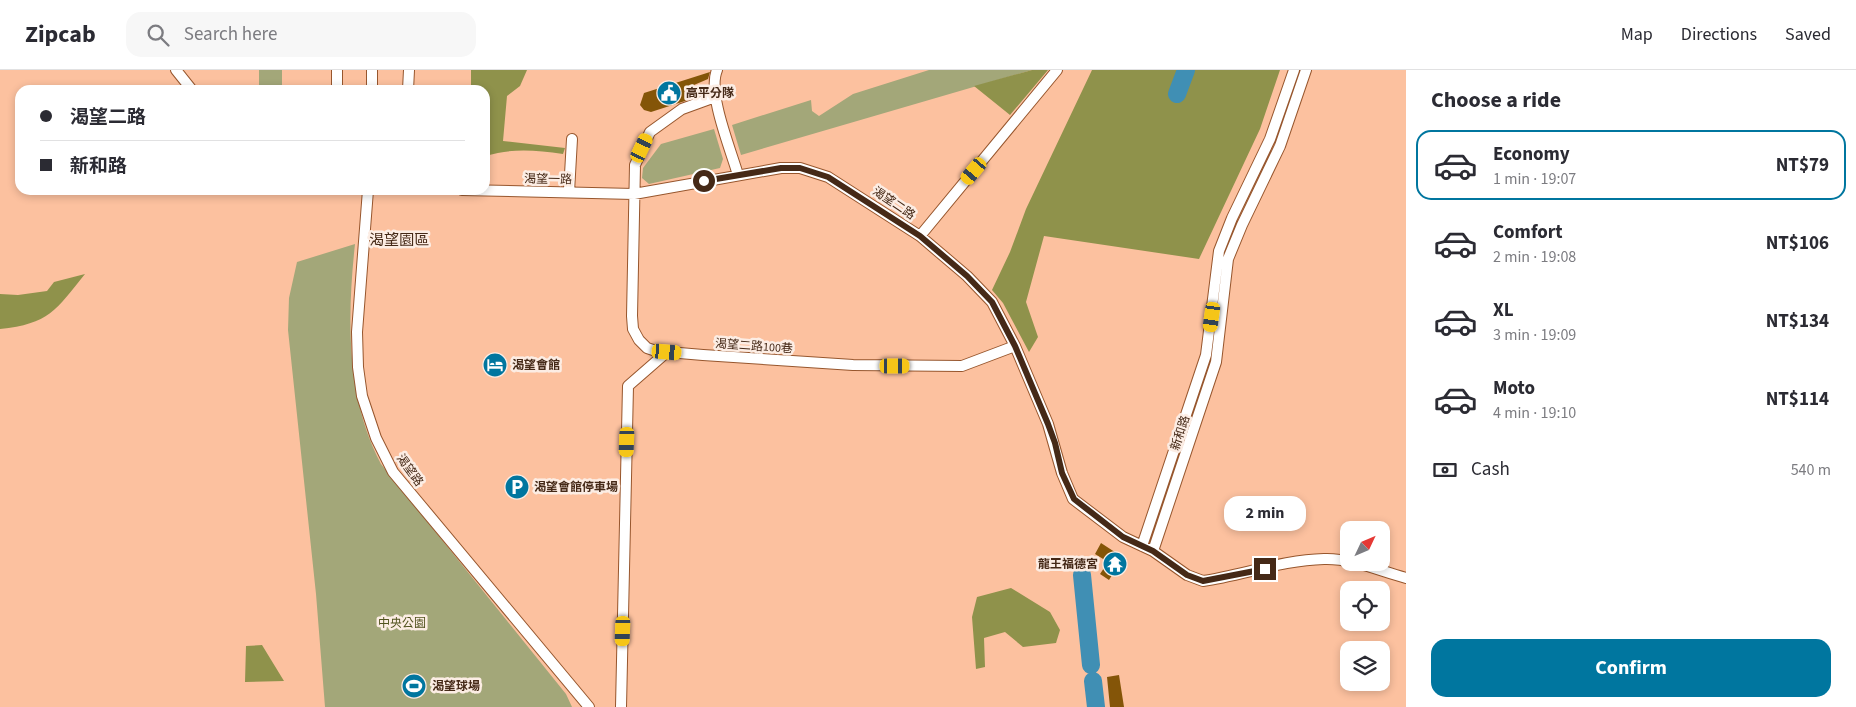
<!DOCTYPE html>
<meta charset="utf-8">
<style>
:root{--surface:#fff;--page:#f7f7f7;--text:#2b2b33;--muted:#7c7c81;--line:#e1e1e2;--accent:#00769f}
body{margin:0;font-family:"Source Sans 3","Noto Sans TC",sans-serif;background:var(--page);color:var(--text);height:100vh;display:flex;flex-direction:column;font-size:19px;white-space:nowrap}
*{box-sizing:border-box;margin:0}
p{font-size:16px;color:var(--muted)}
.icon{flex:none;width:28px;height:28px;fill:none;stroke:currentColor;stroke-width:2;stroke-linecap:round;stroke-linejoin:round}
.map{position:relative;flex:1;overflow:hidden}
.drawer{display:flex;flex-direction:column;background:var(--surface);width:450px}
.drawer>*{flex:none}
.guide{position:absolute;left:15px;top:15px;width:475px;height:110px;border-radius:15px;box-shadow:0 2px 8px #0003;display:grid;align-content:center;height:110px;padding:0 25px;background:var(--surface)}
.needle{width:32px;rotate:46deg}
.buttons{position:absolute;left:1340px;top:451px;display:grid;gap:10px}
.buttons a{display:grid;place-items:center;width:50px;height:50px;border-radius:10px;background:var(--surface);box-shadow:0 2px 8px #0003;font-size:25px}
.end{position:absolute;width:22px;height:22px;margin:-11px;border:6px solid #452917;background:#fff;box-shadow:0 0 0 2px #fff}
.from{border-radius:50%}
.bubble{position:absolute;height:35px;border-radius:15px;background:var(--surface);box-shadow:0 2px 8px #0003;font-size:16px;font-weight:700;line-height:35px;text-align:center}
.car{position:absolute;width:15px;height:30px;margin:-15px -8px;border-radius:6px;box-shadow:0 0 4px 1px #0007;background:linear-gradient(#f5c518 24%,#345 0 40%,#f5c518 0 76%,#345 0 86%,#f5c518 0)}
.guide b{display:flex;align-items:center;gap:18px;height:48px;font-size:19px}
.guide b+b{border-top:1px solid var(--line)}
.guide i{width:12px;height:12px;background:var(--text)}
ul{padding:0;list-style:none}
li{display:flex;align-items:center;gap:15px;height:70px;margin:0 10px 8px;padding:0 15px;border:2px solid transparent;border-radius:15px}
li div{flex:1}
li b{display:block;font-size:19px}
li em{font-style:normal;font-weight:700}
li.on{border-color:var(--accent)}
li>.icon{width:45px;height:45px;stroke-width:1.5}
h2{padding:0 25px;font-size:22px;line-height:60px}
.pay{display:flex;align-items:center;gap:12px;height:55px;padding:0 25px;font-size:19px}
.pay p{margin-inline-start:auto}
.button{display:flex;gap:10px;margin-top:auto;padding:10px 25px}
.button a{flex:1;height:58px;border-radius:15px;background:var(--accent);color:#fff;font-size:20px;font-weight:700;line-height:58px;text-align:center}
header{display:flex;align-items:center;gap:30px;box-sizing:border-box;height:70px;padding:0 25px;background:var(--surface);border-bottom:1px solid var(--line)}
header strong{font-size:24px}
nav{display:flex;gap:28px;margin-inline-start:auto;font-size:18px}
.search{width:350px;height:45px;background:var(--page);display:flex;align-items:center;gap:12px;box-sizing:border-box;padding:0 18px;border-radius:15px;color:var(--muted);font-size:19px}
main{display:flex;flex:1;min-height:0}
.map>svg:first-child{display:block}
.green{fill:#a3a779}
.forest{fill:#8f924b}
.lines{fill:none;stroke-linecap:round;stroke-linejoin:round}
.river{stroke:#408fb4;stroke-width:18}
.building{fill:#845508}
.minor-casing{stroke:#97562d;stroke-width:12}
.minor{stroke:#fff;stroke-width:10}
.route{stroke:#452917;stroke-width:6}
.labels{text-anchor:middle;stroke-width:5;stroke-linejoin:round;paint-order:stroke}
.poi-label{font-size:12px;font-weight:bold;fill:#452917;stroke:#fcede4;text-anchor:start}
.street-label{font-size:12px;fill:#452917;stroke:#fcede4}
.park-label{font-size:12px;fill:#51531e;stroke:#fcede4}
.quarter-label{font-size:15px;fill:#452917;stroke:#fcede4}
</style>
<header>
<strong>Zipcab</strong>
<div class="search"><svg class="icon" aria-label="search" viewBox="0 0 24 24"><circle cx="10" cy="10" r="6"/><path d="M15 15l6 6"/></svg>Search here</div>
<nav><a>Map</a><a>Directions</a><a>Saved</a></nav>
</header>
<main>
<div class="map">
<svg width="1406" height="637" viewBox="0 0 1406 637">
<rect width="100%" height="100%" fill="#fcc19f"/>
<!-- green -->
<path class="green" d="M259 0H282V20H259Z
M929 0H1032L741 85 732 55 811 30 812 41 819 46 853 24Z
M714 59 723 89 720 98 649 114 642 108 643 98 661 74Z
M355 174C347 248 346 327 381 394L566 624 572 637H325L316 524 288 260 289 228 297 192Z"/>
<!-- forest -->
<path class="forest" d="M471 0H527L520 16 507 26 503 71 565 78 563 84C534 80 513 78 485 86V20H471Z
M1032 0H1048L1010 45 974 16Z
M1092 0H1280L1260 59 1199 189 1044 166 1026 232 1038 267 1029 282 1003 233 992 220 1010 182 1026 139Z
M85 204C56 240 49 254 0 259V224L18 225 47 221 54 212Z
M1011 518 1050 542 1060 560 1056 573 1023 577 1005 562 984 568 985 597 976 599 972 547 977 527Z
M262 575 284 611 245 612 246 576Z"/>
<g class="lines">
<!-- river -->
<path class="river" d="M1177 24 1186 0
M1082 505 1091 595
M1093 611 1096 637"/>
</g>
<!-- building -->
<path class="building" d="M710 2 708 9 694 15 696 19 694 24 685 31 651 42 644 40 640 35 644 23Z
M1101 473 1127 490 1121 499 1117 497 1109 510 1100 504 1108 492 1095 484Z
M1119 605 1124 637H1110L1107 607Z"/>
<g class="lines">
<defs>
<path id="minor" d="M176 0 192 20
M717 0C707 23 731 80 738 105
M337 20V0
M372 20V0
M408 20 409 0
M715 27 682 39 650 62 635 95 632 246 633 259 639 270 647 278 656 281 703 285 853 295 962 296 1015 276
M368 120 357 262 358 297 362 326 376 368 393 402 589 637
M462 120 634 124 781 98H800L828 107 920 166 967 206 992 232 1015 276 1048 354 1062 403 1073 429 1123 467 1153 481 1187 505 1203 511C1243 505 1283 490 1324 489 1351 488 1380 501 1406 508
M569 122 572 69
M920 166 1057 0
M1142 476 1206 285 1219 181 1232 148 1270 69 1294 0
M1153 481 1216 292 1228 189 1242 155 1280 76 1306 0
M621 637 628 316 667 282"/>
</defs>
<!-- minor casing -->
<use href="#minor" class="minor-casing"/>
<!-- minor -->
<use href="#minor" class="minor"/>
</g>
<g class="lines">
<!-- route -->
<path class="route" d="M704 111 781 98H800L828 107 920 166 967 206 992 232 1015 276 1048 354 1055 373 1062 403 1074 429 1123 467 1153 481 1187 505 1203 511 1265 499"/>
</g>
<!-- icons -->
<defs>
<symbol id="civic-disc" viewBox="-11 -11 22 22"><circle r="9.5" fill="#00769f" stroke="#fcede4"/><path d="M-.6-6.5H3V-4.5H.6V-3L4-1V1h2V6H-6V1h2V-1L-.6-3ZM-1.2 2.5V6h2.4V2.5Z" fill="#fff"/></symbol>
<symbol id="hotel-disc" viewBox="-11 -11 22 22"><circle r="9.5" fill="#00769f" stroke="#fcede4"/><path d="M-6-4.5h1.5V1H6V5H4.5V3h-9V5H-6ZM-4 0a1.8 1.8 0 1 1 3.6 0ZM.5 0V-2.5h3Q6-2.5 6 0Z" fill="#fff"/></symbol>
<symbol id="parking-disc" viewBox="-11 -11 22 22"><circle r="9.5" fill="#00769f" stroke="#fcede4"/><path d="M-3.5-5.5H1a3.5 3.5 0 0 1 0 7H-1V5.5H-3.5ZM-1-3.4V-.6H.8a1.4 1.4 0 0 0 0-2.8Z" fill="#fff"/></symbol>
<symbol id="temple-disc" viewBox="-11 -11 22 22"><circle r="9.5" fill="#00769f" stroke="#fcede4"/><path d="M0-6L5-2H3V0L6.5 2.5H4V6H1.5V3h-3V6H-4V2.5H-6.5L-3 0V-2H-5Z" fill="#fff"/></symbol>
<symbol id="stadium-disc" viewBox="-11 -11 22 22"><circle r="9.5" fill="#00769f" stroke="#fcede4"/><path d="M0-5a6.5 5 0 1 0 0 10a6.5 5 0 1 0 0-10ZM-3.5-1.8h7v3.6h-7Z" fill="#fff"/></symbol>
</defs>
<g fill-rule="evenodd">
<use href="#civic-disc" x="655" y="9" width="28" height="28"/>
<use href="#hotel-disc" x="481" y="281" width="28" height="28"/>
<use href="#parking-disc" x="503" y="403" width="28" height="28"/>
<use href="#temple-disc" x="1101" y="480" width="28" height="28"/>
<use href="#stadium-disc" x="400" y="602" width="28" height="28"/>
</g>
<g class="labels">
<!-- poi labels -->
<g class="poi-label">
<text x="686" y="27">高平分隊</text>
<text x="512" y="299">渴望會館</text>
<text x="534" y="421">渴望會館停車場</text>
<text x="1098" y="498" text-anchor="end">龍王福德宮</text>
<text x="432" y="620">渴望球場</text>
</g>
<!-- street labels -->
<g class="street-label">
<text transform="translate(548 109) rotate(1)" y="4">渴望一路</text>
<text transform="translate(894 133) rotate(34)" y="4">渴望二路</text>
<text transform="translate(754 276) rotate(4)" y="4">渴望二路100巷</text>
<text transform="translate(1180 363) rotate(-72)" y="4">新和路</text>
<text transform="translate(410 400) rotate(54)" y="4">渴望路</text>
</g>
<!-- park labels -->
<g class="park-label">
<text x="402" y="557">中央公園</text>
</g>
<!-- quarter labels -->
<g class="quarter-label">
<text x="399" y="175">渴望園區</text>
</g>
</g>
</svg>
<div class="buttons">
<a><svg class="needle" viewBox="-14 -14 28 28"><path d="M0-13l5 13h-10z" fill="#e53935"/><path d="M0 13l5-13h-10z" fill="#7c7c81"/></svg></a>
<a><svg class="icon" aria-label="locate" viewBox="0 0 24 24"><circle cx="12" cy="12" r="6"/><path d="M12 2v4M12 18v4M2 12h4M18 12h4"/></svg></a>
<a><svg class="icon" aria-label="layers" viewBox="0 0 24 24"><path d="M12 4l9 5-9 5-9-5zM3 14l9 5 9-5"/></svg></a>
</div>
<i class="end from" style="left:704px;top:111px"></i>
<i class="end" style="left:1265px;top:499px"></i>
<div class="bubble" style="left:1224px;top:426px;width:82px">2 min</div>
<i class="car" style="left:642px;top:78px;rotate:25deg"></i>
<i class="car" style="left:974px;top:101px;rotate:220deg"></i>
<i class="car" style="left:1212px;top:247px;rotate:188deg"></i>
<i class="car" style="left:667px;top:282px;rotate:95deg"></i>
<i class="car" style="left:895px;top:296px;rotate:90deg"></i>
<i class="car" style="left:627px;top:372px;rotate:182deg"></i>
<i class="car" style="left:623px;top:561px;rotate:182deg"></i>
<div class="guide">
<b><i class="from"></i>渴望二路</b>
<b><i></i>新和路</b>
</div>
</div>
<section class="drawer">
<h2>Choose a ride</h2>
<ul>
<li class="on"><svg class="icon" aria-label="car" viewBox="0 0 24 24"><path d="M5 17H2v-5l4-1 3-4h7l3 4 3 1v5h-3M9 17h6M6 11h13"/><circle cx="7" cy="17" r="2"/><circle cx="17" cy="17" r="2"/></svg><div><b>Economy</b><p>1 min · 19:07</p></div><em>NT$79</em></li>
<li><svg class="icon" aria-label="car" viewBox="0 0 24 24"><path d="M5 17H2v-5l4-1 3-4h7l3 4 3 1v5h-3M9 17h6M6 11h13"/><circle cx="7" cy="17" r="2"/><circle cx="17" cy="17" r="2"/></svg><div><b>Comfort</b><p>2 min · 19:08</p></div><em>NT$106</em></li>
<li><svg class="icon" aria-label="car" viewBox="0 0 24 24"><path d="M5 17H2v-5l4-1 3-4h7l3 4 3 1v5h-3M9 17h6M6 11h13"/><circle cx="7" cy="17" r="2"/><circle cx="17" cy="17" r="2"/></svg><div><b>XL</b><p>3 min · 19:09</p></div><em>NT$134</em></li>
<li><svg class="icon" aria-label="car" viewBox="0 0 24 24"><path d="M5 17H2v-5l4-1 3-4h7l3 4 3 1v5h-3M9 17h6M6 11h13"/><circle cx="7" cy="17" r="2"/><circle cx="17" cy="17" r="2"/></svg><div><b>Moto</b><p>4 min · 19:10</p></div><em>NT$114</em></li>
</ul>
<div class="pay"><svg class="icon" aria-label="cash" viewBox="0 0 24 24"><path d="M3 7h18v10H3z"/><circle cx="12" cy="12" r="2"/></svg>Cash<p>540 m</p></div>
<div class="button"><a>Confirm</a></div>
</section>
</main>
